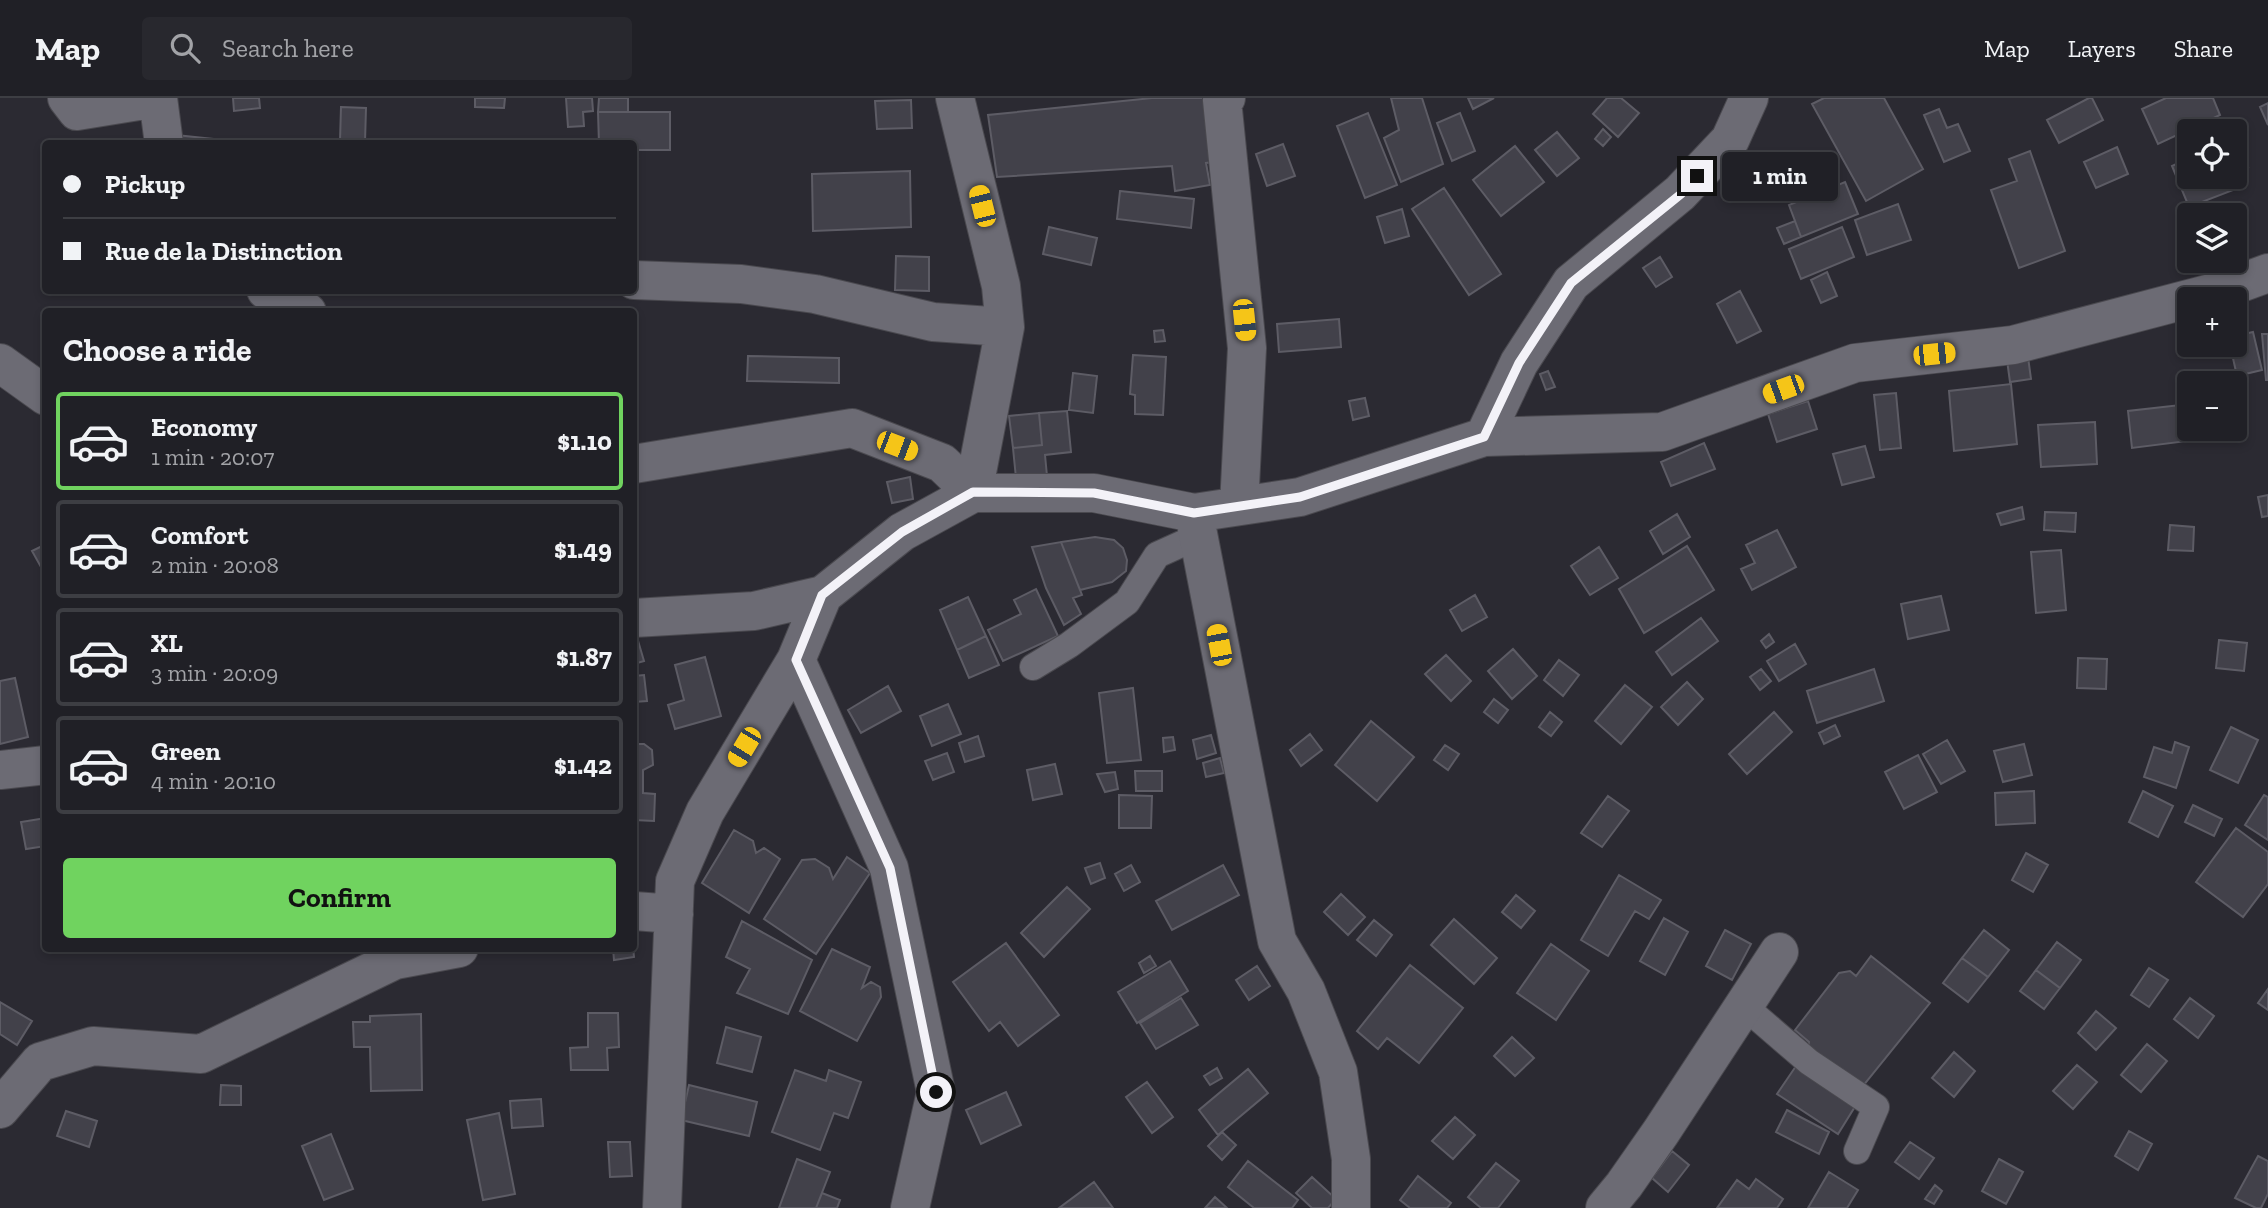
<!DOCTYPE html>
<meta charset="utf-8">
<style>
:root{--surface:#202026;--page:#28282e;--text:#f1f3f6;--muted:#a2a3a7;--line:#3d3e43;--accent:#70d35f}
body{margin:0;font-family:"Zilla Slab",serif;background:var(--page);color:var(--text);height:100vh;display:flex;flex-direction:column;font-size:26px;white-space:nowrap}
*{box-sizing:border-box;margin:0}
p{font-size:23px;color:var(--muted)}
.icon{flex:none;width:38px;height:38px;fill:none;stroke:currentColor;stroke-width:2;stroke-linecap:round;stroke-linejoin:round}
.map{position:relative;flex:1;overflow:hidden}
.side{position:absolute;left:42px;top:210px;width:595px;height:644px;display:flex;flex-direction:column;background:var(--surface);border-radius:7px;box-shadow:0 4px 10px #0003,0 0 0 2px var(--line)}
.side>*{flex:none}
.top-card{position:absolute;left:42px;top:42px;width:595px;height:154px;border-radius:7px;box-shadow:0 4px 10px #0003,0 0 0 2px var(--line);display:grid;align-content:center;height:154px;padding:0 21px;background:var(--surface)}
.fabs{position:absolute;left:2177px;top:21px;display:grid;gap:14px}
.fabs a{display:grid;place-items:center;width:70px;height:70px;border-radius:7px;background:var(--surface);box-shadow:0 4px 10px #0003,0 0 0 2px var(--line);font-size:35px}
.end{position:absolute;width:32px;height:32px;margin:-16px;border:9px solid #f3f2f8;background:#111;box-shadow:0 0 0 4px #111}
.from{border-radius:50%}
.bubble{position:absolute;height:49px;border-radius:7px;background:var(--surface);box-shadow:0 4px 10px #0003,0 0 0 2px var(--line);font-size:23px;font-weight:800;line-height:49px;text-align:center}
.car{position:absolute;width:21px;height:42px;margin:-21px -10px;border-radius:9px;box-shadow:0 0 5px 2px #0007;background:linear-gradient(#f5c518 24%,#345 0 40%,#f5c518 0 76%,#345 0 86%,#f5c518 0)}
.top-card b{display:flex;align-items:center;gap:24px;height:66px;font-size:26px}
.top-card b+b{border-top:2px solid var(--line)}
.top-card i{width:18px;height:18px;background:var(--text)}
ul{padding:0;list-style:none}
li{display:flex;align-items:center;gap:21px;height:98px;margin:0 14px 10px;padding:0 7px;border:4px solid var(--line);border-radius:7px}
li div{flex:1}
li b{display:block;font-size:26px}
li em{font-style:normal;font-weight:800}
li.on{border-color:var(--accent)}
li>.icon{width:63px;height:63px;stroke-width:1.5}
h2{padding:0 21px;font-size:32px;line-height:84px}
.button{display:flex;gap:14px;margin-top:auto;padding:14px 21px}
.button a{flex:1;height:80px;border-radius:7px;background:var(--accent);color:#111;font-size:28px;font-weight:800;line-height:80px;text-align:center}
header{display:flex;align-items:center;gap:42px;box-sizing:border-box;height:98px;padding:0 35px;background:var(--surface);border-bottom:2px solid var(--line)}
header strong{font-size:33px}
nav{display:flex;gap:38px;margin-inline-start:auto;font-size:24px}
.search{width:490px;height:63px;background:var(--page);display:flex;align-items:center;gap:18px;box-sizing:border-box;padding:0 24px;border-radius:7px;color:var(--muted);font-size:26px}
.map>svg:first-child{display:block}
.building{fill:#42414a;stroke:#5d5c65;stroke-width:2}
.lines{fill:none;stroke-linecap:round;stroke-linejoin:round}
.service-casing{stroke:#4a494f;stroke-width:28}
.minor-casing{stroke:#4a494f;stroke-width:40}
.service{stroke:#6c6b74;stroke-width:26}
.minor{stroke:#6c6b74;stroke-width:38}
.route{stroke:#f3f2f8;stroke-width:9}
</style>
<header>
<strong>Map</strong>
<div class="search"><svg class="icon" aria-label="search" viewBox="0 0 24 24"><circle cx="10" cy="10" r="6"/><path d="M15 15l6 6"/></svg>Search here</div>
<nav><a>Map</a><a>Layers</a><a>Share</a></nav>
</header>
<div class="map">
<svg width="2268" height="1110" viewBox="0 0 2268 1110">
<rect width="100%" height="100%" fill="#2b2a32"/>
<!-- building -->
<path class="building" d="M233 0H259L260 10 234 13Z
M475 0H505L504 10 475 9Z
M566 0H592L593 13 583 14 584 28 568 29Z
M599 0H628V14H598Z
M1152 0H1206L1215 64 1206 65 1210 87 1175 93 1172 68 997 79 988 17Z
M1391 0H1422L1443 66 1401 84 1384 40 1399 32Z
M1468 0H1494L1473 11Z
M1607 0H1621L1639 15 1618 39 1593 16Z
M1824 0H1884L1923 71 1866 103 1812 6Z
M2089 0H2092L2103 22 2059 45 2047 22Z
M2166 0H2213L2220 17 2158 46 2142 11Z
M911 2 912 30 877 31 875 3Z
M2268 5V27L2260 9Z
M341 9 366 10 365 44 340 43Z
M1939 11 1947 30 1958 26 1970 53 1944 64 1924 17Z
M598 14H670V52H634V46H599Z
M1368 15 1397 87 1365 100 1337 28Z
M1460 15 1475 53 1452 63 1437 25Z
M1603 31 1611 39 1603 48 1595 41Z
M1557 34 1579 60 1557 78 1535 52Z
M176 37 213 41V46H175Z
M2236 41 2248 69 2236 73 2241 89 2189 109 2172 68 2189 60V79H2235V42Z
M1283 46 1295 78 1267 88 1256 56Z
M1515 48 1544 84 1501 118 1473 82Z
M2117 49 2128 76 2096 90 2084 64Z
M2030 53 2065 153 2019 170 1991 92 2017 83 2009 61Z
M634 61H638L635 89H634Z
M910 73 911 129 813 133 812 76Z
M1845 84 1858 116 1801 139 1789 107Z
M1444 90 1501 176 1469 197 1412 111Z
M1120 93 1194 101 1191 130 1117 121Z
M1898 106 1911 142 1867 157 1855 122Z
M1402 111 1409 138 1385 145 1377 119Z
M1795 123 1801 139 1784 146 1777 130Z
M1049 129 1097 140 1091 167 1043 156Z
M1842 129 1854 159 1801 181 1789 151Z
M896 158 929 159V193L895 192Z
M1660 159 1672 179 1656 189 1643 170Z
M1827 174 1837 198 1821 205 1811 182Z
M1740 193 1761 233 1737 245 1717 206Z
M1339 221 1341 249 1279 254 1277 226Z
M1163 232 1165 243 1155 244 1154 233Z
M2253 234 2262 272 2237 278 2230 247H2235V238Z
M2262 236H2268V282H2266Z
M1133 257 1166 259 1163 317 1135 316V297L1130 296Z
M748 258 839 260V285L747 283Z
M2028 259 2031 281 2010 284 2007 262Z
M1548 273 1555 289 1546 292 1540 276Z
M1073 275 1097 278 1093 315 1069 312Z
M2011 286 2017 346 1954 353 1949 293Z
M1896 295 1901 350 1880 352 1874 297Z
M1365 300 1369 318 1353 322 1349 303Z
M1808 303 1817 331 1777 344 1768 316Z
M2189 306V331H2218L2219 339 2132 350 2128 313Z
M1067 313 1071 354 1045 357 1047 378 1016 380 1013 350 1042 347 1039 315Z
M1039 315 1042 347 1013 350 1009 318Z
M2095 324 2097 366 2041 369 2038 327Z
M1704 345 1715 371 1671 388 1661 364Z
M1865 348 1874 379 1842 387 1833 356Z
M910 379 913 401 892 405 887 384Z
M2268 397V418L2262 419 2258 399Z
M2022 409 2024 421 2001 427 1997 416Z
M2045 414 2076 415 2075 434 2044 432Z
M1677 416 1690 439 1663 456 1650 433Z
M2170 427 2194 429 2193 453 2168 452Z
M1777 432 1796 469 1752 492 1741 471 1755 465 1746 447Z
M1095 439 1114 442 1123 450 1127 462 1126 473 1112 484 1080 492 1061 444Z
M1061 444 1082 497 1073 500 1081 516 1064 527 1046 490 1032 449Z
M46 446V478L32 453Z
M1687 448 1714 492 1644 535 1619 491Z
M1599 449 1618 480 1590 497 1571 468Z
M2061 452 2066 512 2036 515 2031 454Z
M1036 491 1058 538 1003 563 988 532 1021 516 1014 502Z
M1475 497 1487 519 1462 533 1450 512Z
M1941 498 1949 532 1908 541 1901 506Z
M968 499 986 538 957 552 940 512Z
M1701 520 1718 543 1672 577 1656 554Z
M634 529 644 563 634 566Z
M1769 536 1774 544 1766 550 1761 543Z
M986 538 999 567 969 580 957 552Z
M2219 542 2247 545 2244 573 2216 570Z
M1795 546 1806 566 1779 583 1767 563Z
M1513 551 1537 578 1512 601 1488 573Z
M1446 557 1471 583 1451 603 1425 576Z
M705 559 721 618 675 631 668 607 684 602 675 567Z
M2078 560 2107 561 2106 591 2077 590Z
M1559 562 1579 577 1563 598 1544 582Z
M1761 571 1771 583 1760 592 1750 579Z
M1874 571 1884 603 1817 625 1807 593Z
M644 577 647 603 634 604V578Z
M15 580 28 639 0 646V583Z
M1687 584 1703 601 1678 627 1661 609Z
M1625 587 1652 609 1621 646 1595 623Z
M888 588 901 613 861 635 848 612Z
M1133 590 1141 662 1107 665 1099 595Z
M1494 601 1508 612 1498 625 1484 614Z
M948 606 961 636 932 648 920 618Z
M1550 614 1562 624 1551 638 1539 629Z
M1774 614 1792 634 1747 676 1729 656Z
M1371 623 1414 659 1377 703 1335 667Z
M1835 627 1840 638 1824 646 1819 635Z
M2231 629 2258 642 2238 685 2210 672Z
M1310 636 1322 652 1301 668 1290 652Z
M1211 637 1216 655 1197 661 1193 642Z
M978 638 984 658 965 664 959 645Z
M1173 639 1175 652 1164 654 1163 640Z
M1947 642 1965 673 1941 686 1923 656Z
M2175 644 2189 649 2176 690 2144 679 2154 649 2172 655Z
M634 646H644L652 652 653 667 643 672V695L655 696 654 723 634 722Z
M2024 646 2032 677 2003 684 1994 653Z
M1445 647 1459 656 1448 672 1434 662Z
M947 655 954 674 933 682 925 663Z
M1918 657 1937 694 1904 711 1885 674Z
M1220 660 1224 675 1206 679 1203 665Z
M1055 666 1062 696 1033 702 1027 672Z
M1135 673H1162V693H1136Z
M1115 674 1118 691 1105 694 1097 676Z
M2034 693 2035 725 1996 727 1995 695Z
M2143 693 2173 708 2158 739 2129 724Z
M1119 697 1152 698 1151 730H1119Z
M2264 697 2268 699V742L2245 727Z
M1608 698 1629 713 1602 749 1581 735Z
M2193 707 2222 721 2214 738 2185 724Z
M46 720V748L26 751 21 724Z
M2236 730 2268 754V786L2243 819 2196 784Z
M734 732 753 743 756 755 764 750 780 761 749 815 702 785Z
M2026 755 2048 767 2033 794 2012 782Z
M847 759 870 775 816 856 764 821 802 762 815 761 829 770 833 781Z
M1100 765 1105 780 1091 786 1085 770Z
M1131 767 1140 784 1124 793 1115 776Z
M1223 767 1239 797 1172 832 1156 803Z
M1619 777 1661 802 1649 821 1635 813 1608 858 1581 842Z
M1067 789 1090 811 1044 859 1021 835Z
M1341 796 1365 819 1348 837 1324 814Z
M1516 797 1535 813 1521 830 1502 814Z
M1664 820 1688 834 1665 877 1640 863Z
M1454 821 1497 860 1474 886 1431 847Z
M1374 822 1392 837 1376 858 1357 842Z
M742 823 812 862 788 916 737 895 750 871 726 859Z
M1725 832 1751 846 1732 882 1706 868Z
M1984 832 2009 852 1988 879 1962 860Z
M2057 844 2081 862 2060 890 2036 872Z
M1006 845 1059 917 1018 948 1000 924 989 933 953 884Z
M1551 846 1589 873 1556 922 1517 895Z
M613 850H633L634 859 614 862Z
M832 851 870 869 862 890 871 884 880 889 881 899 857 943 800 913Z
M1150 858 1156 868 1144 875 1139 865Z
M1871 858 1930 905 1863 988 1808 952 1809 944 1795 932 1839 875 1850 873 1856 878Z
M1962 860 1988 879 1968 904 1943 885Z
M1170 863 1188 893 1137 925 1118 894Z
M1410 867 1463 910 1419 965 1387 940 1378 951 1357 933Z
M1257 868 1270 888 1249 902 1236 882Z
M2149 870 2168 882 2149 909 2131 897Z
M2036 872 2060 890 2044 911 2020 893Z
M2268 891V912L2258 905Z
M1181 900 1198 927 1156 951 1140 925Z
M2190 900 2214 918 2198 940 2174 921Z
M0 904 32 923 17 947 0 936Z
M2096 913 2116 930 2096 952 2078 935Z
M588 915H618L619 949 607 950 608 972H571L570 950 588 949Z
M421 916 422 992 371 993 370 949H354L353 924H370V918Z
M726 929 761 939 752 974 717 965Z
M1512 939 1534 960 1515 978 1494 958Z
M2147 946 2167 963 2141 994 2121 977Z
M1954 954 1975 973 1954 999 1932 980Z
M2077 967 2097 984 2073 1011 2053 993Z
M1796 968 1856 1007 1838 1036 1777 996Z
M1217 970 1222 980 1210 987 1204 978Z
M1248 971 1268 995 1218 1037 1199 1012Z
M795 972 826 983 829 972 861 984 848 1020 834 1015 820 1052 772 1034Z
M1147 984 1173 1019 1152 1035 1126 999Z
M221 987 241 988V1007H220Z
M689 987 757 1004 749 1038 681 1022Z
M1006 994 1021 1027 981 1046 966 1012Z
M541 1001 543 1028 512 1030 510 1003Z
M1787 1012 1829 1034 1819 1056 1776 1034Z
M66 1013 97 1023 89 1049 57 1038Z
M499 1015 515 1096 483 1102 467 1022Z
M1455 1019 1475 1037 1453 1061 1432 1043Z
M2129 1033 2152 1046 2138 1072 2115 1058Z
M1222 1034 1236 1047 1222 1062 1208 1048Z
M331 1036 353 1091 324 1102 302 1048Z
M608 1044H630L632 1078 610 1079Z
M1910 1044 1934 1060 1919 1081 1895 1064Z
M1672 1053 1689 1067 1668 1094 1652 1080Z
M2258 1058 2268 1063V1096L2261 1110H2256L2235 1100Z
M797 1061 830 1074 816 1110H779Z
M1999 1061 2023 1074 2006 1106 1982 1093Z
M1248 1063 1298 1102 1292 1110H1254L1228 1089Z
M1496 1065 1519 1083 1498 1110H1481L1468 1099Z
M1829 1074 1858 1092 1847 1110H1808Z
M1418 1078 1451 1105 1447 1110H1410L1400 1102Z
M1312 1079 1336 1101 1328 1110H1312L1296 1095Z
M1756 1081 1783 1101 1777 1110H1717L1737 1082 1749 1091Z
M1094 1084 1113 1110H1059Z
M1935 1087 1942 1093 1934 1106 1925 1101Z
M822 1095 840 1102 837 1110H816Z
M1215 1099 1227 1110H1205Z"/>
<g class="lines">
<defs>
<path id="service" d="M1033 569 1069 547 1127 504 1157 457 1199 438
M1744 908 1809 964 1876 1009 1857 1053"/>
<path id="minor" d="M67 0 77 13 157 0
M158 0 164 46
M955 0 1001 188 1005 229 973 395
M1226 0 1222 2 1247 250 1239 408
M634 182 741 186 815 196 933 224 1005 229
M266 192 307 214
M0 265 46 298
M1484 339 1519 265 1571 185 1680 95 1730 42 1749 0
M634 366 852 330 942 365 973 395
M1194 415 1277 843 1306 893 1338 974 1351 1061V1110
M634 520 754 513 823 497
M796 562 889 770 936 994 910 1110
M0 672 46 667
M634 813 674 816
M0 1011 40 964 93 948 201 956 395 862 459 850
M662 1110 675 783 705 714 796 562 823 497 902 434 973 395H1094L1194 415 1300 399 1484 339 1662 334 1855 265 2013 247 2219 193 2268 175
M1605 1110 1624 1087 1661 1034 1779 854"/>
</defs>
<!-- service casing -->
<use href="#service" class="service-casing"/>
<!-- minor casing -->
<use href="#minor" class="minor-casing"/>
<!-- service -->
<use href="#service" class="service"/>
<!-- minor -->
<use href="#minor" class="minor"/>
</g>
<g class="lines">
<!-- route -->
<path class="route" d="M936 994 890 770 796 562 822 497 902 434 973 394 1094 395 1194 415 1300 399 1484 339 1519 265 1571 185 1681 96 1697 78"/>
</g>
</svg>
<div class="fabs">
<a><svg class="icon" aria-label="locate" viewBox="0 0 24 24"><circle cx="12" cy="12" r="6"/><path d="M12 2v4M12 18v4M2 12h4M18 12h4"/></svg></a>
<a><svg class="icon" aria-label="layers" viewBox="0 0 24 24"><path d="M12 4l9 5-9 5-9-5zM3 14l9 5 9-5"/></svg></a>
<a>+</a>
<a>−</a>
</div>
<i class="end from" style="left:936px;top:994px"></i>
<i class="end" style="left:1697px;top:78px"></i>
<div class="bubble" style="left:1722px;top:54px;width:116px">1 min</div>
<i class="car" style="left:982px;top:108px;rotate:346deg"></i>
<i class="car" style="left:1244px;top:222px;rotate:174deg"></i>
<i class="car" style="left:1934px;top:256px;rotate:84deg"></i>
<i class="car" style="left:1783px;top:291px;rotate:250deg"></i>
<i class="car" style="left:897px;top:348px;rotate:111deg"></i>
<i class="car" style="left:1219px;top:547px;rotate:349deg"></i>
<i class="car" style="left:744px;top:649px;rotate:211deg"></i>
<div class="top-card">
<b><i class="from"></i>Pickup</b>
<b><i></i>Rue de la Distinction</b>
</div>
<section class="side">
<h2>Choose a ride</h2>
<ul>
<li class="on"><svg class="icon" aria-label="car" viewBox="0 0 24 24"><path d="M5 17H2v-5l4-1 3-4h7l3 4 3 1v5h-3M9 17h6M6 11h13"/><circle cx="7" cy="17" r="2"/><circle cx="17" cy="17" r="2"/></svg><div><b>Economy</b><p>1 min · 20:07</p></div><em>$1.10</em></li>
<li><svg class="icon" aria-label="car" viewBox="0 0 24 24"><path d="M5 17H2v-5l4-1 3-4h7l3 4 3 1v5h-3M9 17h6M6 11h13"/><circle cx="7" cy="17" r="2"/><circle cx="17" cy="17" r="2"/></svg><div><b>Comfort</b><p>2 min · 20:08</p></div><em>$1.49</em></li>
<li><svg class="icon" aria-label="car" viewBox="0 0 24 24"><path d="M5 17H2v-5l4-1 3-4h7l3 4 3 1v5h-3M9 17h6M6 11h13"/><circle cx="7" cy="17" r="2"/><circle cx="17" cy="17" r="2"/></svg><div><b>XL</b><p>3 min · 20:09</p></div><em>$1.87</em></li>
<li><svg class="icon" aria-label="car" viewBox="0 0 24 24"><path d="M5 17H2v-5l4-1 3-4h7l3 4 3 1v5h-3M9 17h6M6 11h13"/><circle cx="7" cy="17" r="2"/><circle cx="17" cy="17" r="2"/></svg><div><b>Green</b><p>4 min · 20:10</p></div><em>$1.42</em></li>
</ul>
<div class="button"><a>Confirm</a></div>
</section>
</div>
